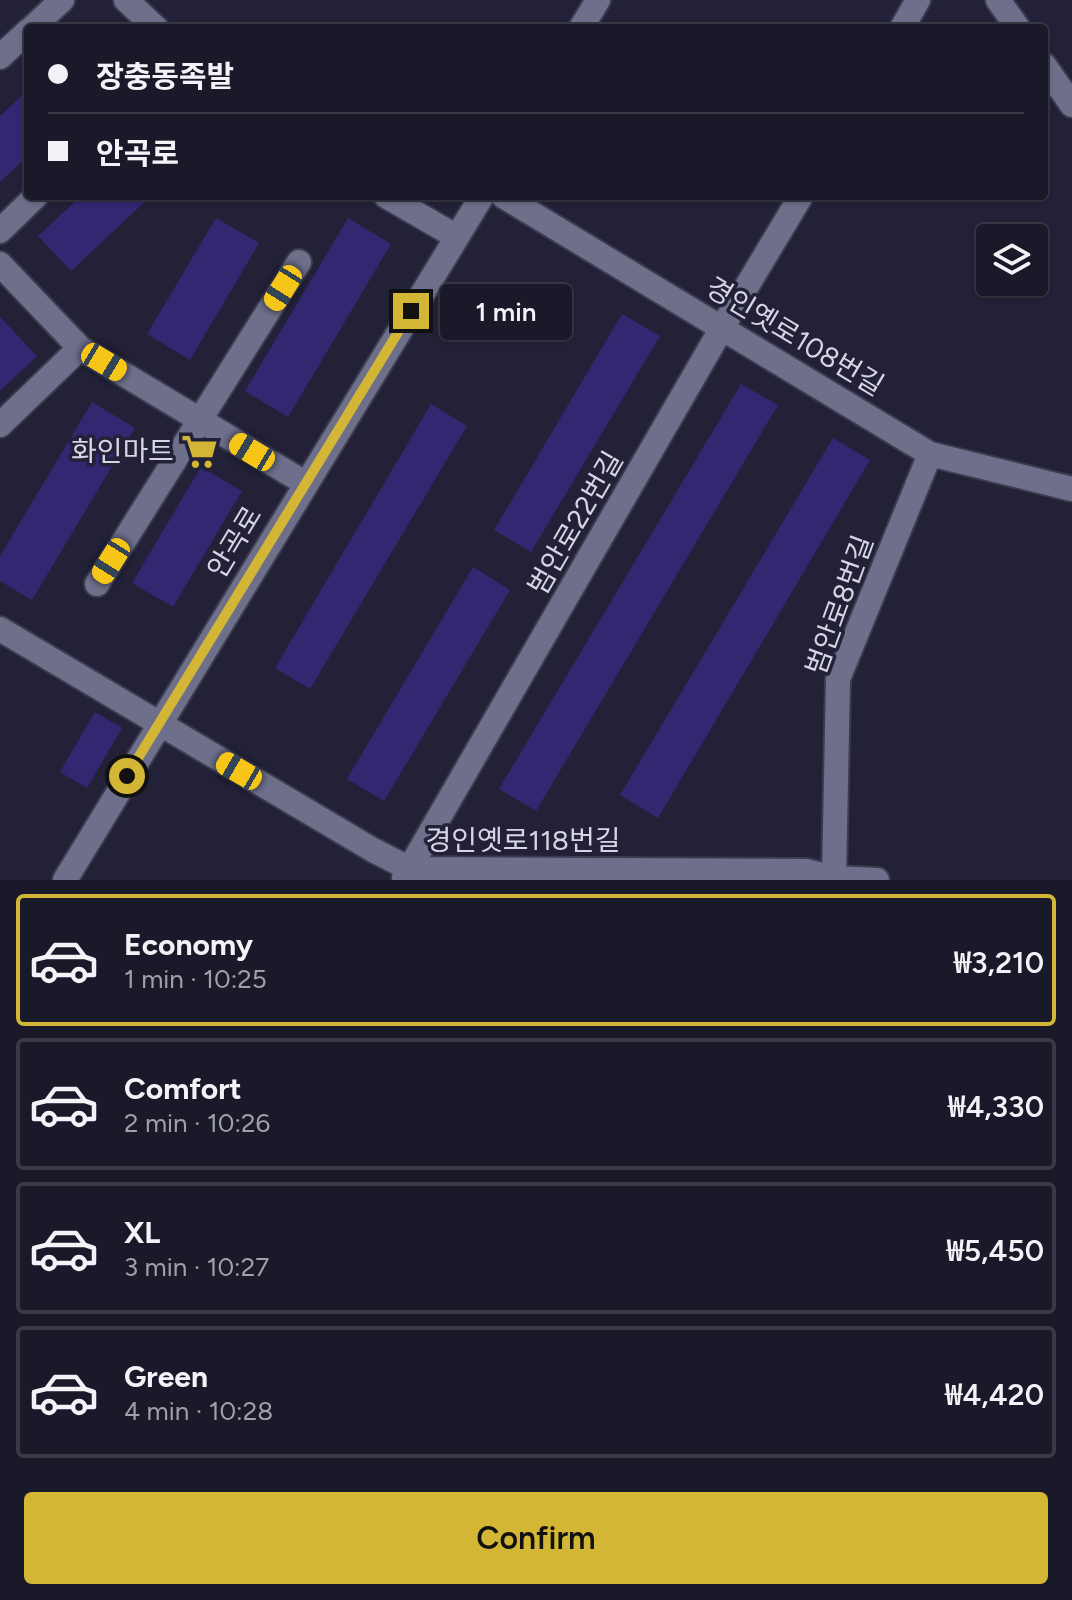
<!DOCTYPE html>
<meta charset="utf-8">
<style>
:root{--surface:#1a192a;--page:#272636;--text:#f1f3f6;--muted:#9fa0a8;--line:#383847;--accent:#d3b635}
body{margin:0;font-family:Figtree,"Noto Sans KR",sans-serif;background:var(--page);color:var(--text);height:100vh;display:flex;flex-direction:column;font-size:30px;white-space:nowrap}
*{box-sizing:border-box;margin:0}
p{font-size:26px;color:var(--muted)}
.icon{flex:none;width:44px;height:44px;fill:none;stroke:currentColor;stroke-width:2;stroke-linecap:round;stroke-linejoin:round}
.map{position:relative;height:880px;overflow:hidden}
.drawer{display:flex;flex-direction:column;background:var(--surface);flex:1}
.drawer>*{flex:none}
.guide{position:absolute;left:24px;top:24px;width:1024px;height:176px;border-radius:8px;box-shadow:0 2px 6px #0004,0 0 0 2px var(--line);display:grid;align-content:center;height:176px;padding:0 24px;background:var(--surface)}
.buttons{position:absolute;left:976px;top:224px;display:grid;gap:16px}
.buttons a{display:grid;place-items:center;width:72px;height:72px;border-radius:8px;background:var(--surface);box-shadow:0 2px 6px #0004,0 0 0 2px var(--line);font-size:40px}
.end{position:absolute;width:36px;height:36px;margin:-18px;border:10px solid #d3b635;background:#111;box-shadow:0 0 0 4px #111}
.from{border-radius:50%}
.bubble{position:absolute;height:56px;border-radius:8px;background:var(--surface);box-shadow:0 2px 6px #0004,0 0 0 2px var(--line);font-size:26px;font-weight:600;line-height:56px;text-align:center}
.car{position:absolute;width:24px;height:48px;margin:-24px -12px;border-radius:10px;box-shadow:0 0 6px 2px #0007;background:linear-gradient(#f5c518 24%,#345 0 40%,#f5c518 0 76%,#345 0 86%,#f5c518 0)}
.guide b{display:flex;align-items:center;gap:28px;height:76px;font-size:30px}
.guide b+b{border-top:2px solid var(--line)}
.guide i{width:20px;height:20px;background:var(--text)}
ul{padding:14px 0 0;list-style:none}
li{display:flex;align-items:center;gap:24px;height:132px;margin:0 16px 12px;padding:0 8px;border:4px solid var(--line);border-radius:8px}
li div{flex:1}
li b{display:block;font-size:30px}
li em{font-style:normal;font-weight:600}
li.on{border-color:var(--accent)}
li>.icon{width:72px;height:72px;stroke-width:1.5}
.primary-button{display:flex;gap:16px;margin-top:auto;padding:16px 24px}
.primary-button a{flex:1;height:92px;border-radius:8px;background:var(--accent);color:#111;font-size:32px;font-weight:600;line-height:92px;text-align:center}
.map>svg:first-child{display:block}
.building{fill:#322872}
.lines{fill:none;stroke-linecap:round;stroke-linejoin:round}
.minor-casing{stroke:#3c3b4f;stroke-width:28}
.minor{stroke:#6e6f8b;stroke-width:24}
.route{stroke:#d3b635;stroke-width:10}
.labels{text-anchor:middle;stroke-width:7;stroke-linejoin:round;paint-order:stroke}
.street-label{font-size:28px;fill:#d5d5e5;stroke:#222138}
.poi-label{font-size:28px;fill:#d5d5e5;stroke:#222138;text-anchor:end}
</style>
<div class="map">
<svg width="1072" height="880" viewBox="0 0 1072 880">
<rect width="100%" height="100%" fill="#222138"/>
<!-- building -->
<path class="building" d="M28 90V156L0 182V116Z
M81 196H151L71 271 38 236Z
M216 218 259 243 190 360 147 334Z
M348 218 391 244 288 417 245 391Z
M622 314 660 336 531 552 494 530Z
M0 317 37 356 0 391Z
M741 384 778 405 536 811 499 789Z
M92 402 135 428 32 600 0 581V556Z
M431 404 467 426 310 689 275 668Z
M833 438 870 460 658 818 620 795Z
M201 467 242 491 173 607 132 583Z
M473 567 510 590 384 801 347 779Z
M95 712 122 728 87 788 60 772Z"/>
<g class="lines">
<defs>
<path id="minor" d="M126 0 156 28
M998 0 1018 28
M32 28 62 0
M581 28 598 0
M902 28 918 0
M0 57 28 31
M1044 65 1072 105
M386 196 457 237
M503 196 930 454 1072 489
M0 231 36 196
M0 264 80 348 305 483
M0 425 80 348
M97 584 299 262
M0 629 373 850 410 869 807 871 834 878 877 880
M404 878 723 326 801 196
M65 880 482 196
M834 880 838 679 930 454"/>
</defs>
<!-- minor casing -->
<use href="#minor" class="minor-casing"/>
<!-- minor -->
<use href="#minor" class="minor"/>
</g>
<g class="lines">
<!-- route -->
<path class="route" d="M127 776 411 311"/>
</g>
<!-- icons -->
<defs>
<symbol id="supermarket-bare" viewBox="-9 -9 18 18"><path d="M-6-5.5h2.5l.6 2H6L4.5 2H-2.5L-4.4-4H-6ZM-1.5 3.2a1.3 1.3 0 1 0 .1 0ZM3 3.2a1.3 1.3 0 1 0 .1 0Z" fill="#d3b635" stroke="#222138" stroke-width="2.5" paint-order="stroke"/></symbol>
</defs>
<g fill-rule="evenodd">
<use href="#supermarket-bare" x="174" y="426" width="51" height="51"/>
</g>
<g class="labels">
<!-- street labels -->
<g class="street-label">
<text transform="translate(795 336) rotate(31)" y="10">경인옛로108번길</text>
<text transform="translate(575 523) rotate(-60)" y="10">범안로22번길</text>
<text transform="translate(234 542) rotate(-59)" y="10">안곡로</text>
<text transform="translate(839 605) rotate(-70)" y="10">범안로8번길</text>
<text x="523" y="850">경인옛로118번길</text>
</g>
<!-- poi labels -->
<g class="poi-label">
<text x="174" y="461">화인마트</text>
</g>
</g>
</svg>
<div class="buttons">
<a><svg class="icon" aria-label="layers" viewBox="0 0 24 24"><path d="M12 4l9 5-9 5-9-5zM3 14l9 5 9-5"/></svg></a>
</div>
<i class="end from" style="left:127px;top:776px"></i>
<i class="end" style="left:411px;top:311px"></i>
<div class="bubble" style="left:440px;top:284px;width:132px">1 min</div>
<i class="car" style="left:283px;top:288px;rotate:212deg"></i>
<i class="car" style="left:104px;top:362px;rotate:121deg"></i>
<i class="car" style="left:252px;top:452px;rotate:301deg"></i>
<i class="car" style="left:111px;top:561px;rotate:212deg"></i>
<i class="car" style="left:239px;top:771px;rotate:300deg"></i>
<div class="guide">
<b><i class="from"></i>장충동족발</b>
<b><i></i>안곡로</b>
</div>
</div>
<section class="drawer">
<ul>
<li class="on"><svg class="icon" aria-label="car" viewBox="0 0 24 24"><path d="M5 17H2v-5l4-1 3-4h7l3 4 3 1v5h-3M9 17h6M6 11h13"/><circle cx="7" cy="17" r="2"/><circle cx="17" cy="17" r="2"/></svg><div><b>Economy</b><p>1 min · 10:25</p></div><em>₩3,210</em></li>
<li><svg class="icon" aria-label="car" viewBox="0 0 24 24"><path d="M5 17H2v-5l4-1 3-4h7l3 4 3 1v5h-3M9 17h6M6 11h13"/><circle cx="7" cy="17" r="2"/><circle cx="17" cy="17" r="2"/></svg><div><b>Comfort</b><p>2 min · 10:26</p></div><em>₩4,330</em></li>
<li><svg class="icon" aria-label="car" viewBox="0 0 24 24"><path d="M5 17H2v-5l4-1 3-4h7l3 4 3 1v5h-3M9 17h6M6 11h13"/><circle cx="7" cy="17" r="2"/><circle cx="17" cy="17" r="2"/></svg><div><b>XL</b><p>3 min · 10:27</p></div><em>₩5,450</em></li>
<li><svg class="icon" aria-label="car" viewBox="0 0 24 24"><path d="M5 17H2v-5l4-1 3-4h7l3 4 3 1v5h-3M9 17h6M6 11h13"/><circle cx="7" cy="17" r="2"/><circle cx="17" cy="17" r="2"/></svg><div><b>Green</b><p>4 min · 10:28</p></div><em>₩4,420</em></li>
</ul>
<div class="primary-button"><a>Confirm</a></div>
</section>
